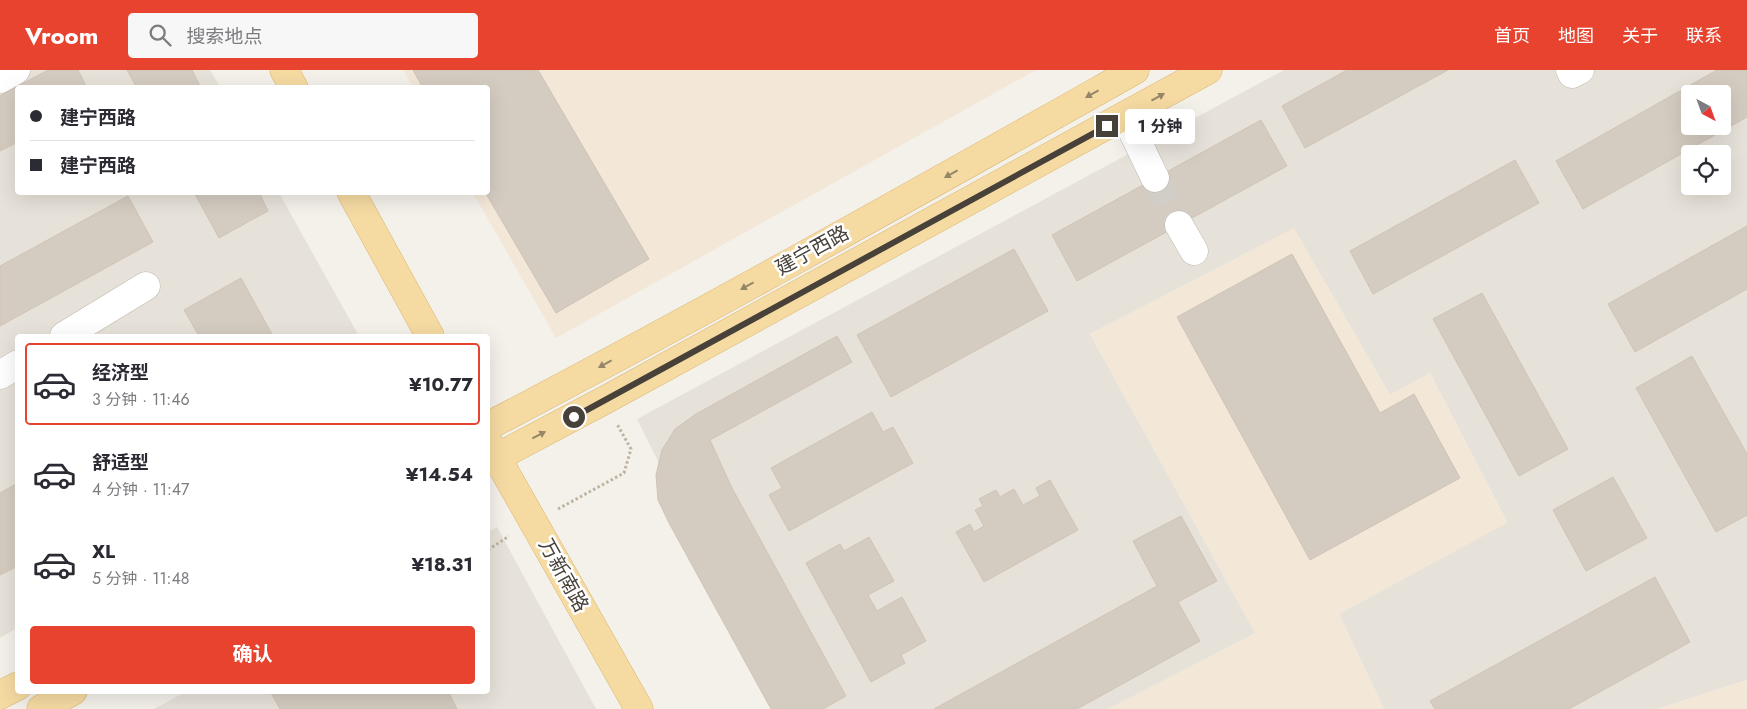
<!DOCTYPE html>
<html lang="zh">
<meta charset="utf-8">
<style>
:root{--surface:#fff;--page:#f7f7f7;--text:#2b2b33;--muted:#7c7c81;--line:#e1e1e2;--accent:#e7432e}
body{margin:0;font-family:Jost,"Noto Sans SC",sans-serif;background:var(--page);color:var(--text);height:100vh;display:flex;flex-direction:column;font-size:19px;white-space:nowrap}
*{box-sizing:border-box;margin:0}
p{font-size:16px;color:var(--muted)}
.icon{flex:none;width:28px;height:28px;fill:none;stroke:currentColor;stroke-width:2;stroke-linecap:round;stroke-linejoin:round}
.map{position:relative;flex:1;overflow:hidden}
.side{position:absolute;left:15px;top:264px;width:475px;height:360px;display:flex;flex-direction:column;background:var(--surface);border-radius:5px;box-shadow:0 5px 20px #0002}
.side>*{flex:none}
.hud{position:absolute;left:15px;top:15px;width:475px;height:110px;border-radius:5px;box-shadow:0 5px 20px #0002;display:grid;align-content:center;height:110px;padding:0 15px;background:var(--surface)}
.needle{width:32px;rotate:139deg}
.controls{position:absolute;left:1681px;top:15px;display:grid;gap:10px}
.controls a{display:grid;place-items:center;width:50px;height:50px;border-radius:5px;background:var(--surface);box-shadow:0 5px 20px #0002;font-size:25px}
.end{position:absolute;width:22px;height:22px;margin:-11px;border:6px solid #474139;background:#fff;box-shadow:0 0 0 2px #fff}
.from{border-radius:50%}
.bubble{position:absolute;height:35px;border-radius:5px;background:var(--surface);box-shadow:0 5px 20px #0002;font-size:16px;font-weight:700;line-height:35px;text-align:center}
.hud b{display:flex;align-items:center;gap:18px;height:48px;font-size:19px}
.hud b+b{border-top:1px solid var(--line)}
.hud i{width:12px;height:12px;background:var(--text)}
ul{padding:9px 0 0;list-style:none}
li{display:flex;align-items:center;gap:15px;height:82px;margin:0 10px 8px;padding:0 5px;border:2px solid transparent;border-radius:5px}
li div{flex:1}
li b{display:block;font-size:19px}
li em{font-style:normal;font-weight:700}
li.active{border-color:var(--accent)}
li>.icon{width:45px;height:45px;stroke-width:1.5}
.button{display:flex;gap:10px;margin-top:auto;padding:10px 15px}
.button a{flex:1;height:58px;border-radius:5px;background:var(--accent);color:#fff;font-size:20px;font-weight:700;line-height:58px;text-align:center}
header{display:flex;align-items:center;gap:30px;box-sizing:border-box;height:70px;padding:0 25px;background:var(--accent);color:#fff}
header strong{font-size:24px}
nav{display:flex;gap:28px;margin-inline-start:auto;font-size:18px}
.search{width:350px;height:45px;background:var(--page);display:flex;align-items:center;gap:12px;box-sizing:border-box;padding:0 18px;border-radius:5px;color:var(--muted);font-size:19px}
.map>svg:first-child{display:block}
.residential{fill:#e7e2d9;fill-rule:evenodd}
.commercial{fill:#f3e7d8}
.building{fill:#d4ccc1;stroke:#cfc3b5;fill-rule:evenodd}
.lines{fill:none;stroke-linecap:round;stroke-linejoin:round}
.minor-tunnel{stroke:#d1cec7;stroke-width:28;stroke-dasharray:28 14;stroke-linecap:butt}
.minor-casing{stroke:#bfb8ae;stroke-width:29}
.major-casing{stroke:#dab773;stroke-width:29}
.path{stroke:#bfb3a0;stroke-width:3;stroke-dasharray:2.5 2.5;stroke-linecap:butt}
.minor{stroke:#fff;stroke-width:28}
.major{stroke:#f5daa2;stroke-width:28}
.oneway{fill:#958668}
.route{stroke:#474139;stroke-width:6}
.labels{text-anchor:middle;stroke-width:5;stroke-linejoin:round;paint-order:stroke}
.street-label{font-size:20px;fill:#474139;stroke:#fff}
</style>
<header>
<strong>Vroom</strong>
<div class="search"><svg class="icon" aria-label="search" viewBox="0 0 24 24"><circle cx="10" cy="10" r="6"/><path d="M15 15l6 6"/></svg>搜索地点</div>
<nav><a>首页</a><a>地图</a><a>关于</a><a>联系</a></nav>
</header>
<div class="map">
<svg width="1747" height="639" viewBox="0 0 1747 639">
<rect width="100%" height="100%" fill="#f4f1eb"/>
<!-- residential -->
<path class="residential" d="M0 0H210L220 17 18 18V122L279 123 359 266H18L17 558 0 568Z
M1284 0H1747V610L1657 639H1384L1339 544 1507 452 1430 303 1390 325 1294 159 1090 264 1256 564 1108 639H781L637 349ZM1690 24H1722V56H1690ZM1690 84H1722V116H1690Z
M497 457 596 639H154L187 621H488V462Z"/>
<!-- commercial -->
<path class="commercial" d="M403 0H1036L556 268 473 123 488 122V18L413 17Z
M1294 158 1390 325 1430 303 1507 453 1339 544 1384 639H1108L1255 563 1090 264Z
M1747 610V639H1657Z"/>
<!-- building -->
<path class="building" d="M48 0H78L87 18H18V72L0 81V26Z
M127 0H192L201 18H137Z
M413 0H538L649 189 556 243 485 122H488V18H423Z
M1347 0H1448L1305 78 1282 36Z
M1717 0H1747V47L1583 139 1556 91ZM1690 24H1722V56H1690Z
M1261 50 1287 96 1077 211 1052 165Z
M1515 90 1539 133 1373 224 1350 181Z
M194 122H259L268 141 219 168Z
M128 126 153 172 0 256V196Z
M1747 156V219L1635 282 1608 234Z
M1014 179 1048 241 891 327 857 265Z
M1292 184 1380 343 1414 324 1460 408 1310 490 1177 247Z
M241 208 273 266H199L184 240Z
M1482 223 1568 379 1519 406 1433 249Z
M837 266 852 292 710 370 732 418 846 626 823 639H771L669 453 658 430 656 405 662 380 675 359 696 344Z
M1692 286 1747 384V445L1716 462 1636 318Z
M872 342 883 362 893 357 913 393 789 461 769 425 782 418 771 398Z
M1613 407 1647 468 1586 501 1553 440Z
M1050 410 1078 460 984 512 956 462 970 454 974 462 984 456 975 440 983 436 979 429 996 420 1000 427 1014 419 1023 435 1040 426 1036 418Z
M18 413V496L0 505V423Z
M1181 446 1217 511 1178 532 1200 571 1077 639H934L1157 516 1133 471Z
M869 467 894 511 868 525 877 541 902 527 926 571 901 585 905 593 871 612 806 493 840 474 844 481Z
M1655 507 1690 572 1569 639H1435L1430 631Z
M270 621H448L457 639H280Z"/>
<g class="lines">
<!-- minor-tunnel -->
<path class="minor-tunnel" d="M1155 108 1179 155"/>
<defs>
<path id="minor" d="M1570 0 1572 4 1580 0
M0 9 16 0
M1125 46 1155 108
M1179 155 1194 181
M64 266 146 216
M0 305 18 294"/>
<path id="major" d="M284 0 294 18
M351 122 430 266
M488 356C706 242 920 121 1135 0
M488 372 639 639
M488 392 605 330 1208 0
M0 625 18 616
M41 639 73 621"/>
</defs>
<!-- minor casing -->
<use href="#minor" class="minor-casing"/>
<!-- major casing -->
<use href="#major" class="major-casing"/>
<!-- path -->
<path class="path" d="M558 439 624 403 631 379 617 354
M488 480 509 466"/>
<!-- minor -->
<use href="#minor" class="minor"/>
<!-- major -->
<use href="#major" class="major"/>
</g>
<!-- one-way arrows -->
<defs><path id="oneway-solid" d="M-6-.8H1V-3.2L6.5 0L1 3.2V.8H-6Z" transform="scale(1.25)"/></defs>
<g class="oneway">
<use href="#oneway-solid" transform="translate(1092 24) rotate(151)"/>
<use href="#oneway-solid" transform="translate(1158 27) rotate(-29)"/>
<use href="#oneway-solid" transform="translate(951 104) rotate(151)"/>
<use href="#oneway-solid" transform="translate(747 216) rotate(151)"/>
<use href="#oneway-solid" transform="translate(605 294) rotate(151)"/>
<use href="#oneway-solid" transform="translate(539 365) rotate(-27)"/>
</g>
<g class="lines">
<!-- route -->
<path class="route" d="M574 347 1107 56"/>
</g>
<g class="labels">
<!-- street labels -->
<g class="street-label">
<text transform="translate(812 180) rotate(-29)" y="7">建宁西路</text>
<text transform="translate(564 505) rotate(61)" y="7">万新南路</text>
</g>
</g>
</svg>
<div class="controls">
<a><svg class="needle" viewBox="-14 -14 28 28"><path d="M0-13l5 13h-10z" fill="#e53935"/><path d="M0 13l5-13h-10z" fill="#7c7c81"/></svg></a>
<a><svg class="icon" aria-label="locate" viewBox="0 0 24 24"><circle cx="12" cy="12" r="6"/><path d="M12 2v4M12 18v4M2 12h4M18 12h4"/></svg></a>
</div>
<i class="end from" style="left:574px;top:347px"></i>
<i class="end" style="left:1107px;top:56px"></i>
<div class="bubble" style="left:1125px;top:39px;width:70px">1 分钟</div>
<div class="hud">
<b><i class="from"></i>建宁西路</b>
<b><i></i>建宁西路</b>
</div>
<section class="side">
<ul>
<li class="active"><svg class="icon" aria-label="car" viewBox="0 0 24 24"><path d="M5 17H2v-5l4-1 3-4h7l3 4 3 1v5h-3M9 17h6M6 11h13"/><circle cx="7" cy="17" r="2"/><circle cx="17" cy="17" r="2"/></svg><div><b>经济型</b><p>3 分钟 · 11:46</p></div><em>¥10.77</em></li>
<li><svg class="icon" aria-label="car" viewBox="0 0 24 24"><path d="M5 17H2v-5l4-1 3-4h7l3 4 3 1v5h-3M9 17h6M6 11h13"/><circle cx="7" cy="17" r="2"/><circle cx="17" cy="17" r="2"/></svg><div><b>舒适型</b><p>4 分钟 · 11:47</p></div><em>¥14.54</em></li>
<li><svg class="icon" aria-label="car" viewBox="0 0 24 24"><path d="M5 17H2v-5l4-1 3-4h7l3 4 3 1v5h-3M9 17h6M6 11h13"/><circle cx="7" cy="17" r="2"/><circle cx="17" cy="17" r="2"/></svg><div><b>XL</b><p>5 分钟 · 11:48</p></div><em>¥18.31</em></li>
</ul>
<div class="button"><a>确认</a></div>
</section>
</div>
